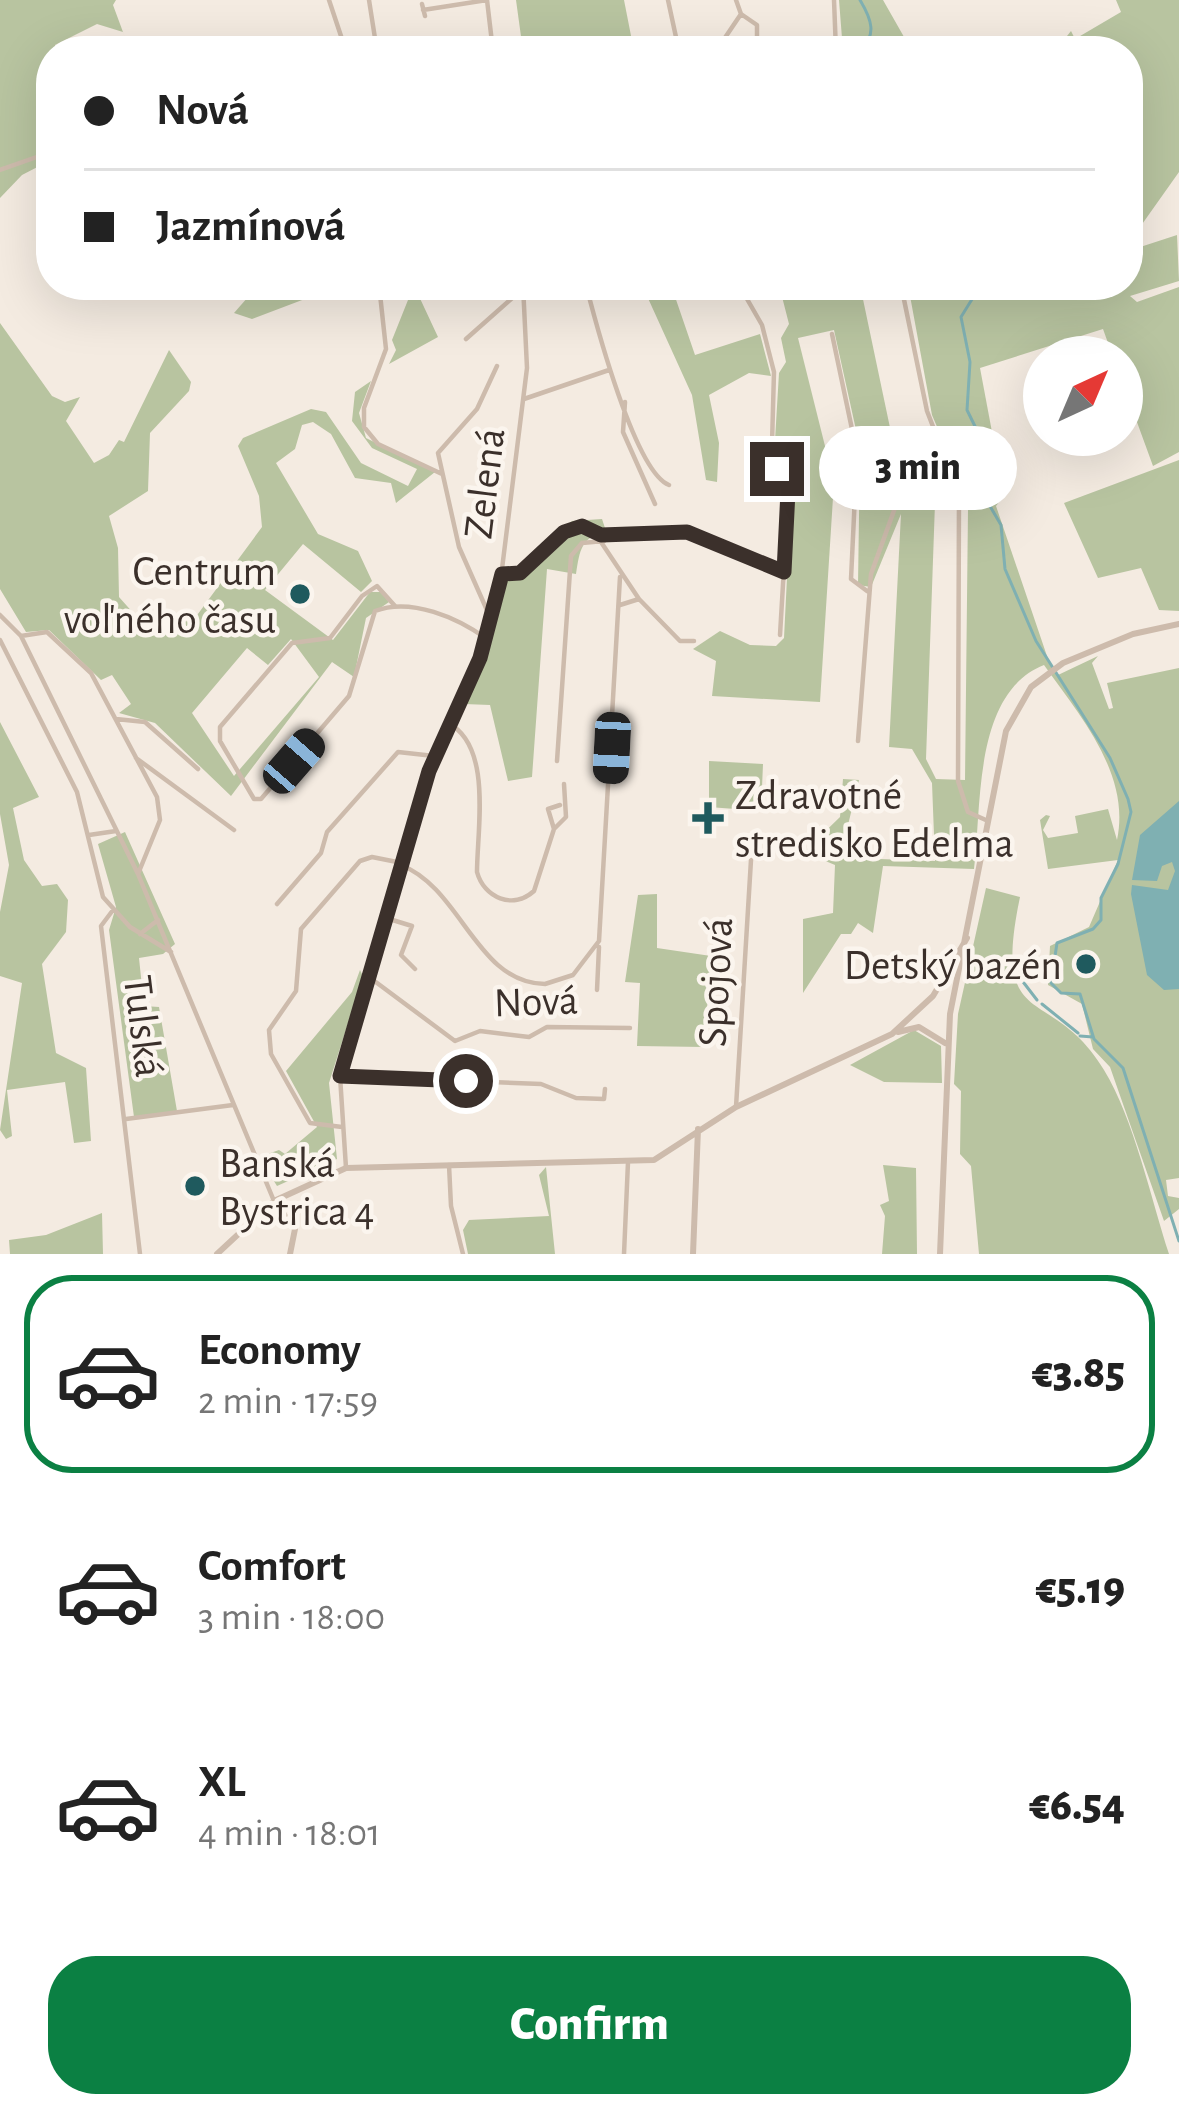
<!DOCTYPE html>
<meta charset="utf-8">
<style>
:root{--surface:#fff;--page:#f2f2f2;--text:#222;--muted:#767676;--line:#e0e0e0;--accent:#0b8043}
body{margin:0;font-family:"Alegreya Sans",sans-serif;background:var(--page);color:var(--text);height:100vh;display:flex;flex-direction:column;font-size:45px;white-space:nowrap}
*{box-sizing:border-box;margin:0}
p{font-size:39px;color:var(--muted)}
.icon{flex:none;width:66px;height:66px;fill:none;stroke:currentColor;stroke-width:2;stroke-linecap:round;stroke-linejoin:round}
.map{position:relative;height:1254px;overflow:hidden}
.details{display:flex;flex-direction:column;background:var(--surface);flex:1}
.details>*{flex:none}
.top-card{position:absolute;left:36px;top:36px;width:1107px;height:264px;border-radius:48px;box-shadow:0 12px 48px #0002;display:grid;align-content:center;height:264px;padding:0 48px;background:var(--surface)}
.needle{width:78px;rotate:44deg}
.tools{position:absolute;left:1023px;top:336px;display:grid;gap:24px}
.tools a{display:grid;place-items:center;width:120px;height:120px;border-radius:50%;background:var(--surface);box-shadow:0 12px 48px #0002;font-size:60px}
.end{position:absolute;width:54px;height:54px;margin:-27px;border:15px solid #3b302b;background:#fff;box-shadow:0 0 0 6px #fff}
.from{border-radius:50%}
.bubble{position:absolute;height:84px;border-radius:42px;background:var(--surface);box-shadow:0 12px 48px #0002;font-size:39px;font-weight:800;line-height:84px;text-align:center}
.car{position:absolute;width:36px;height:72px;margin:-36px -18px;border-radius:15px;box-shadow:0 0 9px 3px #0007;background:linear-gradient(#222 24%,#8ab4d8 0 40%,#222 0 76%,#8ab4d8 0 86%,#222 0)}
.top-card b{display:flex;align-items:center;gap:42px;height:114px;font-size:45px}
.top-card b+b{border-top:3px solid var(--line)}
.top-card i{width:30px;height:30px;background:var(--text)}
ul{padding:21px 0 0;list-style:none}
li{display:flex;align-items:center;gap:36px;height:198px;margin:0 24px 18px;padding:0 24px;border:6px solid transparent;border-radius:48px}
li div{flex:1}
li b{display:block;font-size:45px}
li em{font-style:normal;font-weight:800}
li.active{border-color:var(--accent)}
li>.icon{width:108px;height:108px;stroke-width:1.5}
.button{display:flex;gap:24px;margin-top:auto;padding:24px 48px}
.button a{flex:1;height:138px;border-radius:48px;background:var(--accent);color:#fff;font-size:48px;font-weight:800;line-height:138px;text-align:center}
.map>svg:first-child{display:block}
.green{fill:#b8c4a0;fill-rule:evenodd}
.water{fill:#7fb0b2}
.lines{fill:none;stroke-linecap:round;stroke-linejoin:round}
.stream{stroke:#7fb0b2;stroke-width:3}
.minor{stroke:#cdbbac;stroke-width:4.5}
.tertiary{stroke:#cdbbac;stroke-width:6}
.route{stroke:#3b302b;stroke-width:15}
.poi-dot{fill:#1f5a5e;stroke:#fbf5ee;stroke-width:4.5}
.labels{text-anchor:middle;stroke-width:9;stroke-linejoin:round;paint-order:stroke}
.street-label{font-size:42px;fill:#3b302b;stroke:#fbf5ee}
.poi-label{font-size:42px;fill:#3b302b;stroke:#fbf5ee;text-anchor:end}
</style>
<div class="map">
<svg width="1179" height="1254" viewBox="0 0 1179 1254">
<rect width="100%" height="100%" fill="#f4ebe1"/>
<!-- green -->
<path class="green" d="M0 0H116L113 5 130 51 123 32 97 24 55 45 51 160 22 175 0 198Z
M516 0H624L634 51H523Z
M839 0H883L912 51H843Z
M1116 0H1179V172L1128 244V51H1055L1071 31 1075 39 1121 12Z
M1177 235 1179 281 1130 296 1137 302 1179 287V452L1153 466 1122 381V357H1113L1103 329 980 368 1004 496 996 506 1049 662 1058 675 1098 656 1092 663 1109 709 1113 708 1107 683 1179 668V1178L1166 1180 1168 1196 1179 1198V1209L1164 1221 1110 1067 1093 1049 1082 1004 1048 985 1050 946 1089 927 1118 860 1048 869 1040 820 1046 815 1050 816 1043 830 1048 838 1078 833 1075 816 1108 809 1117 840C1131 774 1080 716 1044 665 973 693 982 805 974 869L883 866 873 933 858 923 851 934H841L803 993V919L833 913 835 865 804 852 840 817 843 779 859 780 847 829 854 831 852 858 935 861 932 783 912 749 889 747 901 514 871 587 858 585 860 448 834 330 798 338 834 482 820 702 712 696 716 661 693 649 720 631 750 645 776 646 784 638 791 497 775 440 779 373 786 362 781 338 789 324 779 285H860L901 480 944 443 932 415 908 285 1123 289 1128 285V251ZM935 503H963L968 509 965 780 936 779 926 759Z
M287 285H315L318 294 252 319 234 313 248 297Z
M642 285H671L695 355 760 334 771 376 749 373 709 395 719 443 717 482 706 480 692 395Z
M417 292 438 337 389 364 396 350 392 340 408 300Z
M0 323 52 396 65 402 80 397 66 421 94 463 109 455 119 440 124 442 169 350 191 382 189 391 150 433 148 491 109 516 118 548 119 597 135 615 192 622 262 527 259 496 238 446 243 438 311 409 326 412 361 463 408 486 417 469 372 448 352 421 355 392 371 381 359 413 366 438 435 472 396 503 391 483 355 478 331 434 313 422 302 425 295 449 276 463 318 534 358 551 372 581 361 592 303 544 265 590 333 640 370 592H381L389 602 366 618 354 677 332 662 231 796 155 723 119 713 131 704 112 675 101 680 49 630 26 632 0 589ZM291 639 319 677 234 776 192 713 247 648 268 665Z
M1179 460V611L1159 610 1141 568 1098 578 1064 503Z
M602 519 606 531C581 538 580 549 576 574L547 569 532 777 508 781 490 705 464 704 491 639 507 571 528 569 572 521Z
M0 722 39 797 13 808 24 860 42 886 57 884 68 900 66 932 42 964 56 1053 86 1068 91 1141 74 1143 65 1082 7 1090 12 1136 6 1139 0 1130 22 983 0 976V912L9 865 0 814Z
M709 761 763 764 761 811 709 807Z
M125 832 175 944 163 954 139 958 144 1006 159 1007 177 1111 134 1117 109 930 116 907 98 844Z
M986 888 1020 897C991 1036 1051 982 1104 1070 1134 1119 1151 1199 1169 1254H979L971 1166 960 1154 961 1091 954 1084 958 1014Z
M657 894V948L711 956 704 1047 637 1046 640 983 625 982 638 895Z
M360 970 363 976 329 1083 337 1159 277 1186 259 1157 279 1150 285 1154 317 1127 286 1071 352 992Z
M914 1030 941 1046 942 1083 884 1082 850 1065Z
M883 1165 916 1168 917 1254H882L885 1216 880 1205 889 1201Z
M546 1167 555 1254H468L463 1230 469 1220 549 1216 539 1175Z
M102 1213 103 1254H10L9 1240 46 1235Z"/>
<!-- water -->
<path class="water" d="M1179 801V989L1164 990 1147 975 1131 894 1132 885 1168 890 1175 871 1172 862 1162 866 1157 881 1132 880 1140 835Z"/>
<g class="lines">
<!-- stream -->
<path class="stream" d="M860 51C877 35 872 20 860 0
M972 285 974 296 961 317 970 362 967 410 995 467 987 501 1001 525 1005 569 1036 641 1110 758 1128 799 1131 812 1118 864 1101 898V920L1093 929 1057 943 1051 983 1061 993 1080 994 1094 1039 1123 1068 1179 1241
M1014 964 1016 972
M1017 974 1037 1000
M1042 1004 1078 1033
M1080 1036 1093 1037"/>
<!-- minor -->
<path class="minor" d="M329 0 346 51
M369 0 377 51
M668 0 679 51
M736 0 741 14
M834 0 836 51
M422 4 425 16
M423 10 487 0 493 51
M741 14 757 25V51
M300 51 343 42
M716 51 741 14
M0 170 51 152
M379 285 386 349 364 408V427L378 444 442 474
M586 285C596 324 635 472 669 485
M739 285 762 325 774 372 772 444 788 500 780 635
M901 285 927 411 959 494 958 781 968 812 988 821
M832 334 857 453 851 579 867 591
M466 339 527 285
M524 399 609 370
M625 402 623 432 655 504
M924 466 952 477
M601 535 687 532 784 571
M502 574C541 576 550 525 591 527L639 599
M620 605 639 599 680 641H694
M395 606 377 586 362 596 330 638 292 643 220 727V741L254 799H261L349 696 375 611C411 597 458 618 487 639
M0 615 21 636 138 874 274 1201
M490 617 459 547 438 453 477 409 497 366
M21 636 47 632 91 673 157 797 160 820 138 874
M0 640 77 792 103 897 130 927 171 952
M116 719 145 722 198 769
M448 723C493 746 477 830 477 872 484 898 513 910 534 891L554 829 566 817 564 784
M858 741 871 574 904 483 939 445
M136 758 234 830
M557 761 571 556 582 543 604 541
M554 829 548 809 560 805
M89 835 116 831
M401 865C462 889 476 983 545 984L573 975 599 941 620 577
M277 904 321 853 327 832 398 752 434 756
M113 910 101 926 140 1254
M386 918 412 926 401 955 415 969
M140 934 158 920
M369 977 455 1041 480 1031 529 1037 547 1027 630 1028
M597 990 599 947
M340 1076 541 1084 576 1098 604 1099 605 1089
M736 1107 751 860
M126 1119 233 1105
M342 1127 310 1123 271 1054 269 1030 296 991 301 929 360 861 372 857 402 863
M449 1165 451 1206 463 1254
M346 1168 340 1076 429 771 480 659 500 585 527 368 523 285
M624 1254 628 1162"/>
<!-- tertiary -->
<path class="tertiary" d="M898 1032 919 1027 945 1043
M274 1201 295 1229 290 1254
M217 1254 274 1201 346 1168 654 1160 736 1107 892 1034 933 996 967 938
M693 1254 698 1129
M940 1254 950 1014 1006 731 1031 687 1063 663 1133 634 1179 624"/>
</g>
<g class="lines">
<!-- route -->
<path class="route" d="M466 1081 340 1076 429 771 480 658 502 574 520 573 564 532 582 526 601 535 687 532 784 572 788 491 777 469"/>
</g>
<!-- markers -->
<g class="poi-dot">
<circle cx="300" cy="594" r="12"/>
<path d="M702 800h12v12h12v12h-12v12h-12v-12h-12v-12h12z"/>
<circle cx="1086" cy="964" r="12"/>
<circle cx="195" cy="1186" r="12"/>
</g>
<g class="labels">
<!-- street labels -->
<g class="street-label">
<text transform="translate(483 483) rotate(-83)" y="15">Zelená</text>
<text transform="translate(714 982) rotate(-87)" y="15">Spojová</text>
<text transform="translate(536 1000) rotate(-2)" y="15">Nová</text>
<text transform="translate(145 1026) rotate(83)" y="15">Tulská</text>
</g>
<!-- poi labels -->
<g class="poi-label">
<text x="276" y="585">Centrum<tspan x="276" dy="48">voľného času</tspan></text>
<text x="735" y="809" text-anchor="start">Zdravotné<tspan x="735" dy="48">stredisko Edelma</tspan></text>
<text x="1062" y="979">Detský bazén</text>
<text x="219" y="1177" text-anchor="start">Banská<tspan x="219" dy="48">Bystrica 4</tspan></text>
</g>
</g>
</svg>
<div class="tools">
<a><svg class="needle" viewBox="-14 -14 28 28"><path d="M0-13l5 13h-10z" fill="#e53935"/><path d="M0 13l5-13h-10z" fill="#767676"/></svg></a>
</div>
<i class="end from" style="left:466px;top:1081px"></i>
<i class="end" style="left:777px;top:469px"></i>
<div class="bubble" style="left:819px;top:426px;width:198px">3 min</div>
<i class="car" style="left:612px;top:748px;rotate:183deg"></i>
<i class="car" style="left:294px;top:761px;rotate:41deg"></i>
<div class="top-card">
<b><i class="from"></i>Nová</b>
<b><i></i>Jazmínová</b>
</div>
</div>
<section class="details">
<ul>
<li class="active"><svg class="icon" aria-label="car" viewBox="0 0 24 24"><path d="M5 17H2v-5l4-1 3-4h7l3 4 3 1v5h-3M9 17h6M6 11h13"/><circle cx="7" cy="17" r="2"/><circle cx="17" cy="17" r="2"/></svg><div><b>Economy</b><p>2 min · 17:59</p></div><em>€3.85</em></li>
<li><svg class="icon" aria-label="car" viewBox="0 0 24 24"><path d="M5 17H2v-5l4-1 3-4h7l3 4 3 1v5h-3M9 17h6M6 11h13"/><circle cx="7" cy="17" r="2"/><circle cx="17" cy="17" r="2"/></svg><div><b>Comfort</b><p>3 min · 18:00</p></div><em>€5.19</em></li>
<li><svg class="icon" aria-label="car" viewBox="0 0 24 24"><path d="M5 17H2v-5l4-1 3-4h7l3 4 3 1v5h-3M9 17h6M6 11h13"/><circle cx="7" cy="17" r="2"/><circle cx="17" cy="17" r="2"/></svg><div><b>XL</b><p>4 min · 18:01</p></div><em>€6.54</em></li>
</ul>
<div class="button"><a>Confirm</a></div>
</section>
